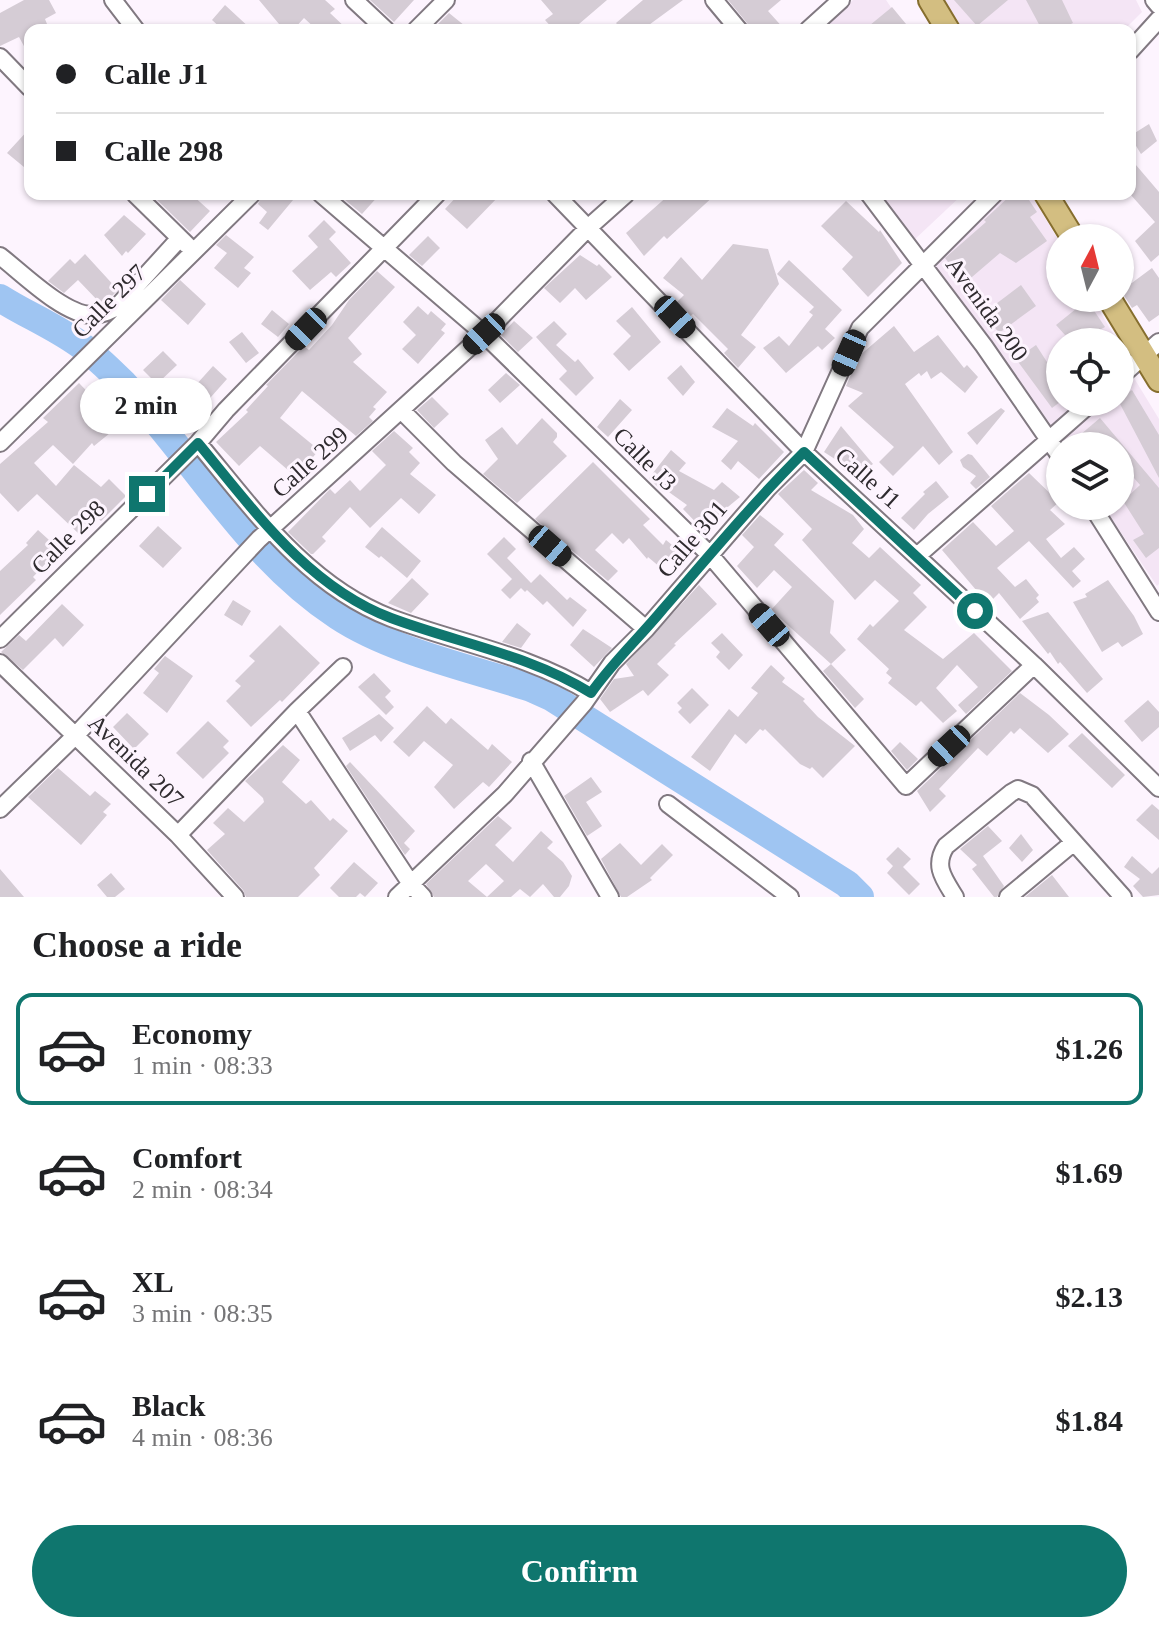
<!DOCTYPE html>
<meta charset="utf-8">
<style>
:root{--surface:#fff;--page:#f6f6f6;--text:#202124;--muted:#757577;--line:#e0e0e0;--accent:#0f766e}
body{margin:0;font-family:Georgia,serif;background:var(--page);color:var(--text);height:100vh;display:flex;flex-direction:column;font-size:30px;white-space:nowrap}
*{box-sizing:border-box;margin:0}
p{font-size:26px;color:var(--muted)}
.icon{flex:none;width:44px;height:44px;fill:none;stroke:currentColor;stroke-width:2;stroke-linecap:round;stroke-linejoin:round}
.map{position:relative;height:897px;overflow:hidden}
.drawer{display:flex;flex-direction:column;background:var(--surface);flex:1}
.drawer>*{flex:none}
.banner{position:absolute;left:24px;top:24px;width:1112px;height:176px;border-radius:16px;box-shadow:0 2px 6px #0004;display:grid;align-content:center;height:176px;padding:0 32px;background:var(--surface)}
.needle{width:52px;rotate:7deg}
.buttons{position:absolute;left:1046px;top:224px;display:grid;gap:16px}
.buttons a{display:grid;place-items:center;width:88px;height:88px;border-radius:50%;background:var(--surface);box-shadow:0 2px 6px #0004;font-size:40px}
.end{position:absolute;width:36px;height:36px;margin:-18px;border:10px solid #0f766e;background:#fff;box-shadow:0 0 0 4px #fff}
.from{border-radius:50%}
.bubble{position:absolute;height:56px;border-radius:28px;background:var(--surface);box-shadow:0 2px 6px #0004;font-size:26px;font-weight:600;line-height:56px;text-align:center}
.car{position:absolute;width:24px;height:48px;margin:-24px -12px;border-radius:10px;box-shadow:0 0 6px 2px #0007;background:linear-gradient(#222 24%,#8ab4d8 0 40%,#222 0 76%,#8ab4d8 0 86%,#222 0)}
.banner b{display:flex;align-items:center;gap:28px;height:76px;font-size:30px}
.banner b+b{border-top:2px solid var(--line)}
.banner i{width:20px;height:20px;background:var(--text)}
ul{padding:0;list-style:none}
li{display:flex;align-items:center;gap:24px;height:112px;margin:0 16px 12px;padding:0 16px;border:4px solid transparent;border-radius:16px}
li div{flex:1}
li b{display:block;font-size:30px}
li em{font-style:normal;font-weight:600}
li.current{border-color:var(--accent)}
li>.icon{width:72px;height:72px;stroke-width:1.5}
h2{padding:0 32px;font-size:36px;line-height:96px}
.primary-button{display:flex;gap:16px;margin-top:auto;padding:16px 32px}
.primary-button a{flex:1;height:92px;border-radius:48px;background:var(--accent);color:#fff;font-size:32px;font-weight:600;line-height:92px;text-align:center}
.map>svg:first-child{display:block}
.built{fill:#f4e5f5}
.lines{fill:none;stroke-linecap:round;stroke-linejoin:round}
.river{stroke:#9fc5f2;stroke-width:28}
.building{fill:#d5ccd5}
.minor-casing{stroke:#817981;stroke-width:20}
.major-casing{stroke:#866e2e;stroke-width:26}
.minor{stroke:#fff;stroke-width:16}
.major{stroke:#d3be81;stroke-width:22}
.route{stroke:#0f766e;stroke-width:10}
.labels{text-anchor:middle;stroke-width:6;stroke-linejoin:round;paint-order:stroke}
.street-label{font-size:24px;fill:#2f2b2f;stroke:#fdf4fe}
</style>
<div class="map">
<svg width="1159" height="897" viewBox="0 0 1159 897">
<rect width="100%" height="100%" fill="#fdf4fe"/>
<!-- built -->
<path class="built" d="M853 0H886L906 30H821Z
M943 0H1136L1142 12 1124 30H964Z
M875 194H963L913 241Z
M1003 194H1031L1060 243V298H1092L1118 342H1060V402H1080L1052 426 925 258Z
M1134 378 1159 419V584L1157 586 1103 506H1120V446H1062L1059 441 1105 402H1120V390Z"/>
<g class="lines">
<!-- river -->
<path class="river" d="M0 298C25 314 54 326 79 344 95 355 110 370 124 384 196 461 248 557 338 616 391 651 470 668 531 688L551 697 847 884 860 897"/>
</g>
<!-- building -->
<path class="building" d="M24 0H49L56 13 45 19 47 24 36 30H30V57L19 37 0 46V13Z
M259 0H325L335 9 330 13 348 30H317L304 18 293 30H284Z
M370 0H414L394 22Z
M541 0H607L572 30H554L545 20 553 14Z
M643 0H683L642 30H622L616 23Z
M728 0H781L768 11 785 30H750L747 23Z
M954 0H1008L977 26Z
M1026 0H1062L1073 23 1058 30H1042Z
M225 5 252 30H223L212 20Z
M892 7 911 30H864Z
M449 13 470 30H432Z
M1149 124 1157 141 1141 154 1130 136Z
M30 128V172L7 153Z
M1130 158 1159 192V255L1151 262 1135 241 1155 222 1130 194Z
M151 194H191L210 211 190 232Z
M263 194H298L268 230 259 223 267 212 258 204Z
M338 194H380L362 214Z
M459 194H501L467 229 445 209Z
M670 194H716L667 239 664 236 644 256 626 233Z
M1012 194H1025L1037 212 1030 217 1047 241 1016 263 1000 253 965 283 945 258 986 222 984 220Z
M846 201 879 232 880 230 902 263 868 297 842 269 853 257 821 226Z
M124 215 146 234 128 253 126 251 122 256 104 235Z
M324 220 336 232 329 239 351 263 336 277 331 272 310 290 292 271 318 247 308 236Z
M226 235 254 257 244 268 251 273 238 288 214 268 227 253 216 245Z
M428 236 440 248 422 266 409 255Z
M733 244 768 249 779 284 741 335 756 347 738 368 724 353 728 349 693 314 689 317 676 303 684 295 663 278 681 257 702 280Z
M85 254 118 290 110 298 100 303 78 280 64 293 48 281 70 259 75 264Z
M580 255 597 266 599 264 612 277 586 300 575 288 560 303 544 288Z
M789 260 842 310 825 329 835 338 822 350 818 346 786 373 763 348 779 336 789 346 813 315 809 312 814 307 777 274Z
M1152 268 1159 278V315L1149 322 1137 305 1132 308 1121 291Z
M377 271 395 287 348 338 362 354 353 362 387 392 373 407 376 409 369 417 373 421 356 436 302 391 280 418 319 450 296 477 260 446 239 466 216 442 248 412 246 410 268 386 266 385 304 346 309 350 332 325 349 300Z
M180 280 206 304 188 325 161 300Z
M1021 285 1036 306 999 333 984 313Z
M1087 300 1105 327 1077 342 1069 334 1065 335 1056 325Z
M418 306 428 315 431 311 446 324 441 330 445 333 418 364 402 349 416 335 403 322Z
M632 307 661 342 629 371 613 354 631 336 616 321Z
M272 310 289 324 278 337 261 324Z
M514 321 533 338 518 352 501 335Z
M554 321 567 334 556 345 575 362 578 359 594 378 576 396 559 379 567 371 536 337Z
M894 326 914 352 938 335 964 368 967 365 978 377 965 393 941 372 931 379 927 371 921 376 919 373 905 384 953 452 939 465 923 446 893 476 879 462 894 447 848 406 863 393 846 386 859 356Z
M242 332 259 353 246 363 229 342Z
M1036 345 1060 382V402L1052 408 1016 359Z
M163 351 177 365 157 384 143 370Z
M681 365 695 382 683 396 667 378Z
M213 366 227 379 186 425 176 413 190 400 186 396Z
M506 373 520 385 500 403 488 390Z
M79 383 101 406 98 408 115 429 94 446 92 443 73 464 53 445 34 463 56 486 74 465 101 487 109 479 126 496 101 521 95 516 78 533 37 494 18 512 0 493V464L48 422 43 418Z
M1132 390 1159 435V478L1119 402 1120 398Z
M432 397 449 414 434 428 417 410Z
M620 399 632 410 608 437 597 427Z
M727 408 753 426 755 423 784 452 759 479 738 461 731 470 721 461 738 441 712 427Z
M1001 408 1005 411 977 445 967 433Z
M542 418 557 433V437L553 442 567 456 517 503 483 474 498 459 485 440 502 427 517 445Z
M1100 418 1159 488V548L1146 558 1133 540 1144 534 1123 501 1140 485 1128 471 1120 478V446H1067Z
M841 426 873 464 853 478 838 465 841 463 824 452Z
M394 431 413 448 409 452 420 463 410 474 436 495 419 514 401 498 370 528 350 507 322 537 326 541 313 554H311L288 532 330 489 335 494 350 480 360 491 386 465 372 451Z
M671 450 686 463 679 471 714 490 722 482 740 497 723 511 726 514 707 534 683 509 687 505 666 490 663 492 649 478Z
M968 454 972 455 990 477 976 489 970 483 976 476 963 467 960 460Z
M593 462 650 519 643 525 663 545 666 540 677 549 661 568 648 557 647 559 629 538 623 544 612 533 595 550 618 571 608 581 535 519Z
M804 470 818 483 811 490 853 515 864 529 852 543 869 558 880 547 921 585 913 593 927 607 904 630 943 659 974 633 1012 671 966 714 958 705 978 687 957 665 936 688 957 711 943 723 921 701 916 706 888 683 892 678 886 673 889 669 857 639 870 624 873 627 899 601 875 580 855 600 802 540 812 529 778 494Z
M1029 473 1059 502 1050 510 1065 524 1046 539 1061 558 1074 547 1085 559 1072 571 1081 581 1073 588 1029 541 997 568 1015 587 1026 579 1039 595 1036 598 1039 602 1020 619 999 593 988 604 942 550 973 522 996 546 1014 531 991 506Z
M936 481 949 497 928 514 914 530 901 518 925 494 923 492Z
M760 515 784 534 774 545 834 601 830 633 846 650 831 664 771 610 792 587 774 570 757 588 737 566 754 547 742 535Z
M158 526 182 548 163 568 139 546Z
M382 527 421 561 407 578 381 556 379 558 365 547Z
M38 530 59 549 33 577 36 580 0 615V571L28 545 26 543Z
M504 537 516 549 507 558 531 583 540 574 567 600 570 597 587 610 573 627 547 601 543 605 527 590 525 592 521 588 510 599 501 590 512 579 487 554Z
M412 578 429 594 411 613 388 603Z
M1108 580 1134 616 1143 634 1122 647 1118 642 1102 652 1073 602 1087 597 1085 594Z
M699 585 717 604 674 644 676 645 657 664 669 675 648 696 643 690 610 712 600 699 614 679 634 676 626 664Z
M233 600 251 611 242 626 224 615Z
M62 604 84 625 63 647 55 638 23 670 1 652 19 635 26 641Z
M1048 612 1103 679 1087 693 1060 662 1058 664 1050 652 1048 654 1022 621Z
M517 623 531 634 521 648 502 642Z
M280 625 320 663 282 702 280 700 251 727 226 701 241 686 235 681 255 661 249 656Z
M583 629 612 648 594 667 570 645Z
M722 633 743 655 729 670 716 657 720 652 711 643Z
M165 656 193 676 167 713 143 693 159 673 154 669Z
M831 664 864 699 855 708 823 671Z
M771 665 785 678 782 682 805 699 803 701 818 717 855 746 823 778 812 767 810 769 800 764 765 729 763 731 760 729 746 744 735 734 710 771 691 757 729 709 738 717 758 693 751 688Z
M374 673 391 691 385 697 394 707 386 715 358 687Z
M692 688 709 705 690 724 678 712 682 708 677 703Z
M1020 693 1049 715 1069 734 1048 753 1020 728 1014 734 1011 731 987 756 978 748 939 789 946 796 930 812 917 791Z
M1148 700 1159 712V727L1142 742 1124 721Z
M427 706 446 724 451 718 488 750 492 744 512 762 489 787 483 782 454 809 434 787 453 765 424 741 409 757 393 742Z
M127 713 149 734 134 749 113 727Z
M379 714 394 728 381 742 375 735 350 751 342 738Z
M208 721 229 741 223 747 229 753 203 779 176 753Z
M1082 733 1125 775 1112 788 1068 746Z
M900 742 918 759 907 770 891 751Z
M283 745 300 760 282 782 306 804 311 800 330 821 333 818 348 831 314 868 320 875 298 897H246L243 890 207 850 225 834 213 823 228 808 244 822 264 802 263 798 245 781Z
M350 762 415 831 404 843 410 849 405 855 346 766Z
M58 768 90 796 95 791 111 804 103 812 107 815 81 845 28 797Z
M591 777 602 792 586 802 602 826 587 836 564 796Z
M1152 804 1159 810V840L1136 820Z
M498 816 512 828 495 845 513 862 541 831 553 842 547 848 563 862 572 876 569 886 560 897H554L543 884 530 897 520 889 511 897H487L504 881 486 864 468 881 487 897H434L426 884Z
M988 826 1002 841 983 856 1004 886 997 897H994L972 869 977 865 960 849Z
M1021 834 1033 850 1022 862 1009 848Z
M620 843 641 865 662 844 673 855 650 878 652 880 627 897H621L601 859Z
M898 847 911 859 903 867 920 884 909 895 887 873 893 866 886 859Z
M1132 856 1152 874 1159 867V895L1143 897 1133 886 1140 879 1124 867Z
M354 862 378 883 365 897 360 893 356 897H339L330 888Z
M0 869 24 897H0Z
M111 873 125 889 115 897H107L97 885Z
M1052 875 1069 897H1025L1031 892Z"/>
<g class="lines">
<defs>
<path id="minor" d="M113 0 136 30
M354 0 386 30
M714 0 739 30
M1154 0 1159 6
M416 30 446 0
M808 30 841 0
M1130 51 1159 19
M0 57 30 88
M135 194 187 245
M321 194 484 334 710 555 906 786 1034 665
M555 194 804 452 1034 665 1159 788
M869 194 984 346 1060 456
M0 256C22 273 64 315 92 315 101 315 109 311 117 307L179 239
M1120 377 1159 342
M402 411 454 463 646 629
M0 443 252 194
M198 443C253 509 307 586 391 618 458 643 530 655 591 693
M1092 506 1159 612
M917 556 1092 402
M0 639 198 443 226 410 437 194
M0 663 178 835 235 897
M297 711 411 884 423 897
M531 761 610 897
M668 804 790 897
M0 809 75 736 259 539 484 334 589 227 626 194
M178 835 297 711 343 667
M397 897 505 794 584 703 612 663 646 629 768 488 804 452 860 328 994 194
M955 897C944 879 933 866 946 846L1011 793 1018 789 1032 795 1123 897
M1008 897 1074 842"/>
<path id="major" d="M930 0 948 30
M1046 194 1073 238
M1109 298 1159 380"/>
</defs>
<!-- minor casing -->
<use href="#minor" class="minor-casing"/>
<!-- major casing -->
<use href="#major" class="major-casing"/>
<!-- minor -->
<use href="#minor" class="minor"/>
<!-- major -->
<use href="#major" class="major"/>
</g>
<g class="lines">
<!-- route -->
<path class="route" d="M147 494 198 443C253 509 307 586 391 618 458 643 530 655 591 693 613 662 639 638 663 609 709 556 754 502 804 452L975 611"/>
</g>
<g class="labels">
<!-- street labels -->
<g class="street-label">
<text transform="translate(109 301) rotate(-45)" y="8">Calle 297</text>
<text transform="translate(987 309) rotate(54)" y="8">Avenida 200</text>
<text transform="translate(645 459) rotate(45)" y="8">Calle J3</text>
<text transform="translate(310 462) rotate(-42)" y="8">Calle 299</text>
<text transform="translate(868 478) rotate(42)" y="8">Calle J1</text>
<text transform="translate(68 537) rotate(-45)" y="8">Calle 298</text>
<text transform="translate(692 539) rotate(-49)" y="8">Calle 301</text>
<text transform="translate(136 761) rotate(44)" y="8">Avenida 207</text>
</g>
</g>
</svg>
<div class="buttons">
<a><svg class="needle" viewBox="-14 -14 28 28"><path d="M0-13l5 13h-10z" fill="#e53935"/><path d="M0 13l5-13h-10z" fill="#757577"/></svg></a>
<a><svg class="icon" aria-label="locate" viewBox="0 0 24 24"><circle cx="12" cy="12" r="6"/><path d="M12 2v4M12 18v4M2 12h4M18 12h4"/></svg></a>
<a><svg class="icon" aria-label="layers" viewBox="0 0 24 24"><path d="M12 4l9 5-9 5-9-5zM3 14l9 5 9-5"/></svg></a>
</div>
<i class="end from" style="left:975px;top:611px"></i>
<i class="end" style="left:147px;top:494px"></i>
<div class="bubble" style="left:80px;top:378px;width:132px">2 min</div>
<i class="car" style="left:675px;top:317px;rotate:137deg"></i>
<i class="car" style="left:306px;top:329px;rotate:224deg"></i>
<i class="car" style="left:484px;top:334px;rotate:227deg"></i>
<i class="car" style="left:849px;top:353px;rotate:204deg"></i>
<i class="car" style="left:550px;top:546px;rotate:131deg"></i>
<i class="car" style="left:769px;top:625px;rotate:319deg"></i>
<i class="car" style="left:949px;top:746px;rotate:227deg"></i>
<div class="banner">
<b><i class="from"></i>Calle J1</b>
<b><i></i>Calle 298</b>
</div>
</div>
<section class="drawer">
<h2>Choose a ride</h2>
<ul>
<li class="current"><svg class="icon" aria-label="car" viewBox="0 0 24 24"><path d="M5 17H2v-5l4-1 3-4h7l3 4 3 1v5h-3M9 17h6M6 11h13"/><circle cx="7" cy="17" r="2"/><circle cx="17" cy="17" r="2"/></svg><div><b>Economy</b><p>1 min · 08:33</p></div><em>$1.26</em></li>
<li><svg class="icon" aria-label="car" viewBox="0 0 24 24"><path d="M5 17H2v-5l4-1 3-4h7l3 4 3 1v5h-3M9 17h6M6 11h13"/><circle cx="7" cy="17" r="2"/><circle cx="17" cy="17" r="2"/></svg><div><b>Comfort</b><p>2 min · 08:34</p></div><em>$1.69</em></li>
<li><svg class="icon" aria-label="car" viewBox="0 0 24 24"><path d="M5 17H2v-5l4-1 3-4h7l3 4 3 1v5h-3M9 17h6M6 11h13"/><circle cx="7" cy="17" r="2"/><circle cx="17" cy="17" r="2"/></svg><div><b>XL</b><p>3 min · 08:35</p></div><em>$2.13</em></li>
<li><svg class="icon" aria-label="car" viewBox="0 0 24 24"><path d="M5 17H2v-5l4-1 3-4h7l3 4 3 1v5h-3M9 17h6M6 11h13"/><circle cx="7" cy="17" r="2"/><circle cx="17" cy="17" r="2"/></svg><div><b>Black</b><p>4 min · 08:36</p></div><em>$1.84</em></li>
</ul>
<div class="primary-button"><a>Confirm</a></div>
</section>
